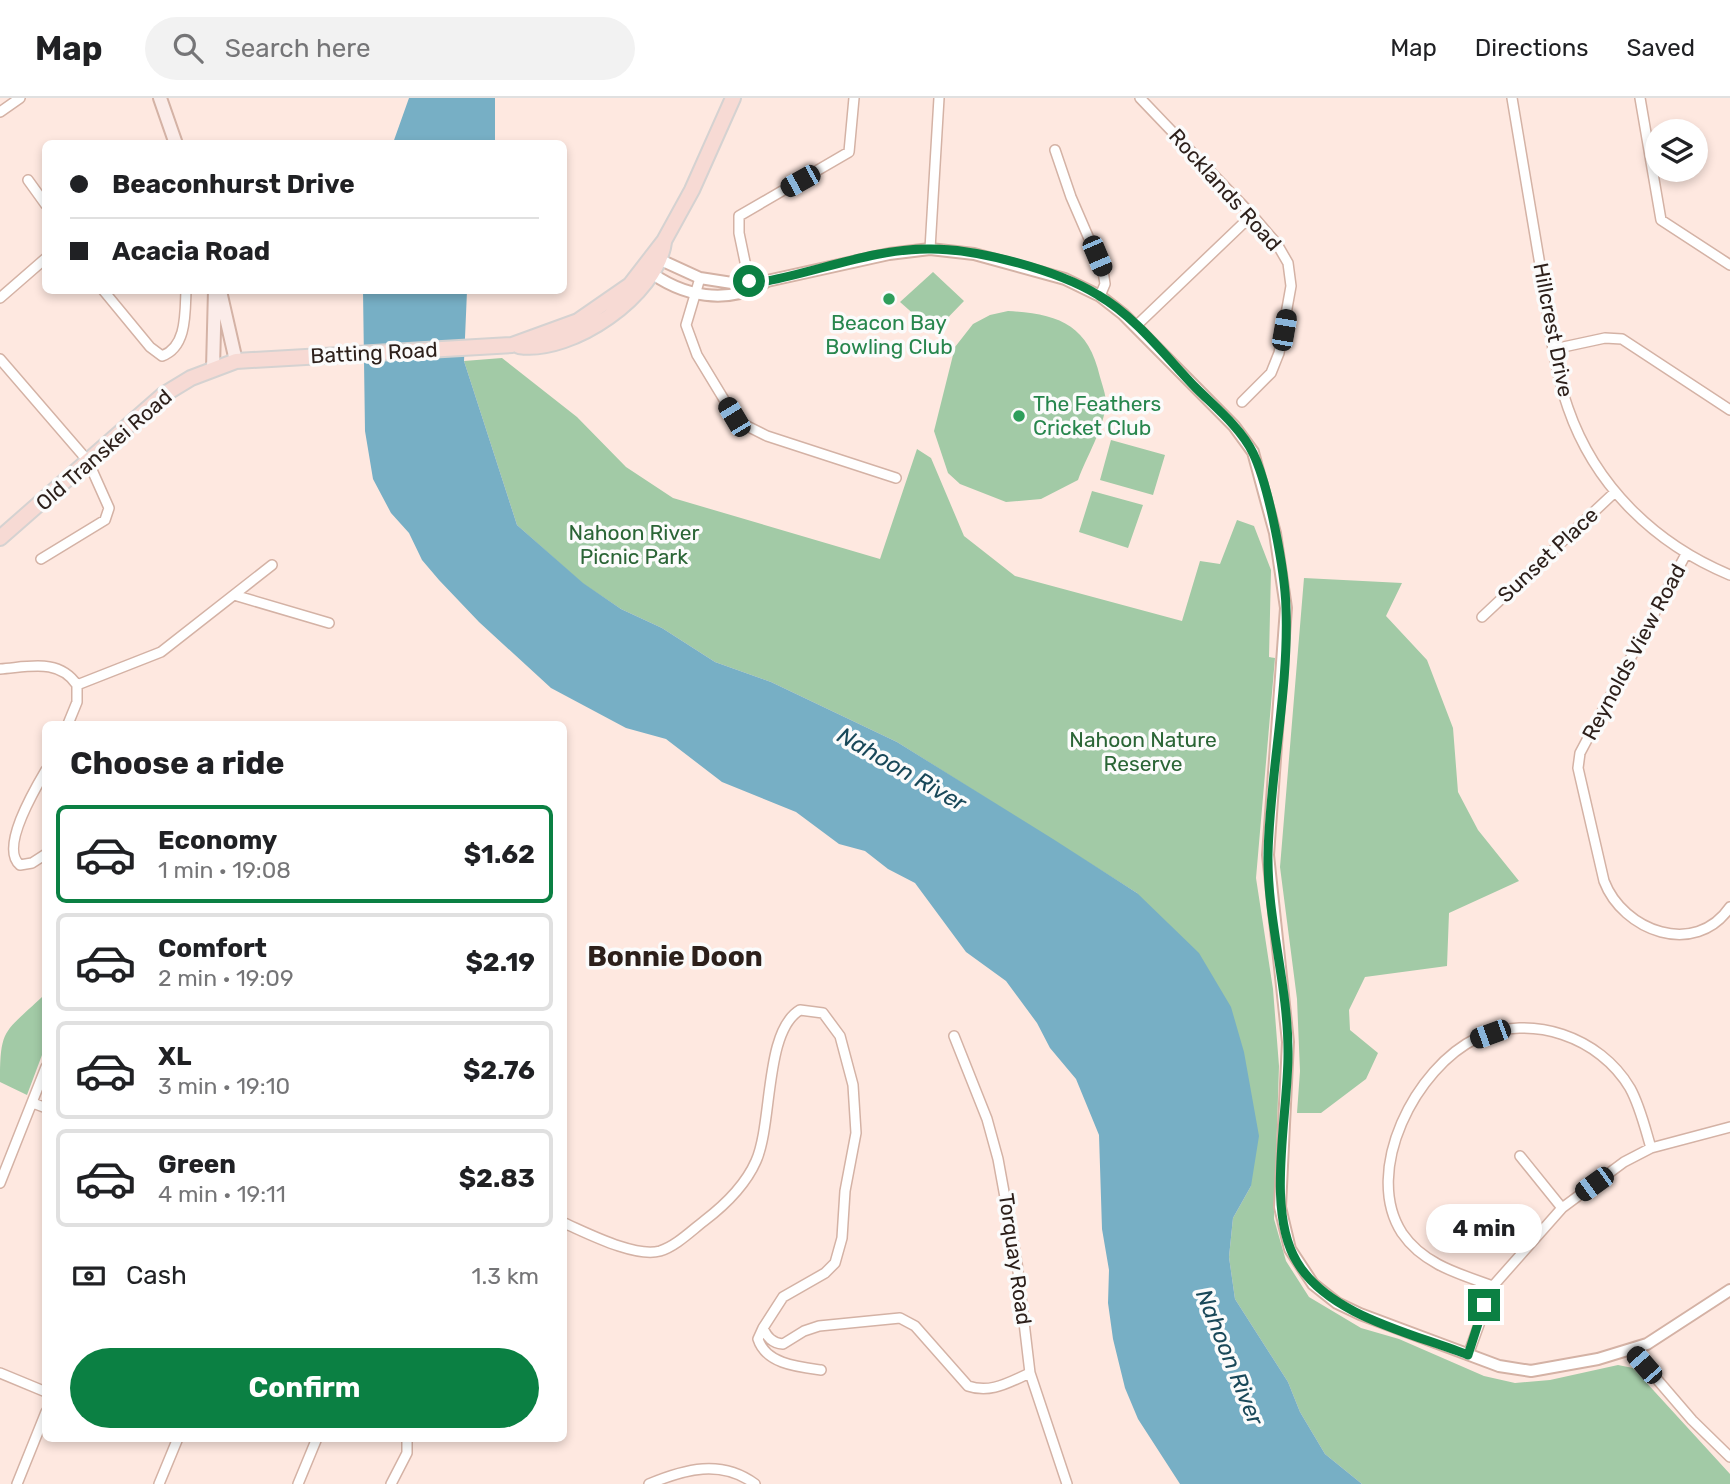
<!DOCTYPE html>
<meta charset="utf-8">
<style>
:root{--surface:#fff;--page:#f2f2f2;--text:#202124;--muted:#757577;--line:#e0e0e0;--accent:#0b8043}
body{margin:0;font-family:Rubik,sans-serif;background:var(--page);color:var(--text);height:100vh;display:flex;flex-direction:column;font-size:26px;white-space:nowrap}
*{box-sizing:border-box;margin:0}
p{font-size:23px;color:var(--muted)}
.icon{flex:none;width:38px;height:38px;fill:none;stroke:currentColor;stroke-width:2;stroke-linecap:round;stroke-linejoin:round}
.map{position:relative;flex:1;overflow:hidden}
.details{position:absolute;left:42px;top:623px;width:525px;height:721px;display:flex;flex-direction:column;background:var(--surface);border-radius:10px;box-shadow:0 4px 10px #0003}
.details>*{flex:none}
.hud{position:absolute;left:42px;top:42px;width:525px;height:154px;border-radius:10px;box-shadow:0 4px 10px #0003;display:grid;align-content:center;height:154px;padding:0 28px;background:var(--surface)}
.buttons{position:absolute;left:1645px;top:21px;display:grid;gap:14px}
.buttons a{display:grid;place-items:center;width:63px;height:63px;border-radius:50%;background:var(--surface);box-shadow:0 4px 10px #0003;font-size:35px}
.end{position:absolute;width:32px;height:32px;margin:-16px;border:9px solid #0b8043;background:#fff;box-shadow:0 0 0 4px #fff}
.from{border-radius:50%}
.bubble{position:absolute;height:49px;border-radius:24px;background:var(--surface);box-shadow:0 4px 10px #0003;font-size:23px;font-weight:700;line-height:49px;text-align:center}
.car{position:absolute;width:21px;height:42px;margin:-21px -10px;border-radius:9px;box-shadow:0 0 5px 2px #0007;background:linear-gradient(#222 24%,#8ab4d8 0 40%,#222 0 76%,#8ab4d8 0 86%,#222 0)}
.hud b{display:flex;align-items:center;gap:24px;height:66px;font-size:26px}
.hud b+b{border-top:2px solid var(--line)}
.hud i{width:18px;height:18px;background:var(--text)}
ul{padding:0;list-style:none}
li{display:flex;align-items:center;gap:21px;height:98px;margin:0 14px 10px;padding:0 14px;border:4px solid var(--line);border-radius:10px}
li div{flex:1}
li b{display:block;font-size:26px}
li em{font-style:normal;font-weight:700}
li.current{border-color:var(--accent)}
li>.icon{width:63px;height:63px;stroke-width:1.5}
h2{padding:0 28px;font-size:32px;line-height:84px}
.pay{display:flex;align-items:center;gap:18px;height:77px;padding:0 28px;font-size:26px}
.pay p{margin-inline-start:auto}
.primary-button{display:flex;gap:14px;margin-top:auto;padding:14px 28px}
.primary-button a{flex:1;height:80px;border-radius:42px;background:var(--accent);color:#fff;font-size:28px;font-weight:700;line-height:80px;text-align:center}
header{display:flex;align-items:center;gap:42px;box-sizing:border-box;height:98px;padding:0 35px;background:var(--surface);border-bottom:2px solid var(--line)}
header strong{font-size:33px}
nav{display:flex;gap:38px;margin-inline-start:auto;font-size:24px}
.search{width:490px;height:63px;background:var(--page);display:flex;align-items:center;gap:18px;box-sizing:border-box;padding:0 24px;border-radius:38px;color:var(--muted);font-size:26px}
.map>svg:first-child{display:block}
.green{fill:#a2caa6}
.water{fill:#77afc5}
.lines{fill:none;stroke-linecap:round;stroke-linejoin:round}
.minor-casing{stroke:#d4b2a5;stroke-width:12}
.tertiary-casing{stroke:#d4b2a5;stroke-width:14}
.secondary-casing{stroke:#d4b2a5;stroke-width:16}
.primary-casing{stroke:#d5d2d1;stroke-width:18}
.minor{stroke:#fff;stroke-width:9}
.tertiary{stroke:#fff;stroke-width:10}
.secondary{stroke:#fbece9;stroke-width:12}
.primary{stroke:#f7dad4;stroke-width:14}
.route{stroke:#0b8043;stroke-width:9}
.leisure-dot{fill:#2e9e5b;stroke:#fbfbfb;stroke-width:2.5}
.labels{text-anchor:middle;stroke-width:7;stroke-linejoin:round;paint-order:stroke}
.street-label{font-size:21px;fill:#2d201b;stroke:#fbfbfb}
.leisure-label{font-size:21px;fill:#27864d;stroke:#fbfbfb}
.park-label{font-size:21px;fill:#2b6536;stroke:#fbfbfb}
.water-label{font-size:23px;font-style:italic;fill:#194859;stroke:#fbfbfb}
.district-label{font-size:28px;font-weight:bold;fill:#2d201b;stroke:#fbfbfb}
</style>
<header>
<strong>Map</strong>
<div class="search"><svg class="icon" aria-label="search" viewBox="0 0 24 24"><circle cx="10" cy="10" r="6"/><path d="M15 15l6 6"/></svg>Search here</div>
<nav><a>Map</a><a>Directions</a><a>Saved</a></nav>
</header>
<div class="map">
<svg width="1730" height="1386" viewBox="0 0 1730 1386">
<rect width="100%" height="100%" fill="#fee8e0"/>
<!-- green -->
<path class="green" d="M933 174 964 203 934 234 900 204Z
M1008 213C1058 216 1088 226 1100 279 1102 286 1106 297 1106 305 1104 330 1087 358 1078 382L1041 401 1006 404 960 386 948 375 934 333 955 249 973 226 990 217Z
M502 260 577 319 626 369 673 400 880 461 917 351 931 360 964 438 1015 478 1182 523 1200 463 1220 466 1237 422 1254 428 1271 472 1269 559 1275 560 1256 780 1273 891 1279 968 1274 1121 1286 1163 1309 1199 1361 1230 1399 1241 1484 1278 1515 1285 1550 1282 1618 1267 1633 1270 1730 1376V1386H1362L1325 1356 1300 1314 1288 1284 1235 1201 1229 1159 1233 1120 1251 1088 1137 795 897 644 771 584 715 564 662 530 621 511 582 485 517 427 464 263Z
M1111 342 1165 357 1153 397 1100 382Z
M1092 393 1143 407 1128 450 1079 434Z
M1304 480 1402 485 1386 518 1427 562 1453 630 1458 694 1478 732 1519 783 1449 815 1447 868 1365 879 1349 912 1350 932 1378 955 1366 981 1321 1015H1297L1300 973 1297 901 1280 769Z
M42 899 45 903V949L27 997 0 984C0 930 4 935 42 899Z"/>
<!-- water -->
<path class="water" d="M409 0H495V45H393Z
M363 193H467L464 263 517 427 583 485 621 511 662 530 715 564 771 584 897 644 1053 741 1137 795 1199 855 1231 909 1244 954 1259 1038 1251 1088 1233 1120 1229 1159 1235 1201 1288 1284 1300 1314 1325 1356 1362 1386H1180L1138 1321 1125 1290 1113 1241 1108 1205 1109 1172 1102 1131 1099 1037 1076 981 1050 950 1037 925 1006 883 966 854 915 785 888 771 865 753 839 746 796 714 722 684 666 641 626 630 551 590 479 524 439 482 422 462 409 435 391 415 373 381 365 333Z"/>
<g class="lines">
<defs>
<path id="minor" d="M1140 0 1252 117 1277 146 1288 165 1291 188 1279 255 1271 275 1242 304
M1512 0C1522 60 1532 119 1542 179 1549 223 1553 268 1568 310 1595 388 1655 446 1730 477
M1640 0 1661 122 1730 167
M0 14 20 0
M1055 52 1071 99 1103 173 1105 186 1100 198
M28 82 46 107
M930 151 939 0
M700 180 686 227 697 257 737 323 767 338 896 380
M749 183 739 135V118L849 54 854 0
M103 192 150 249 162 258C187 249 185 215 186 192
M0 200 46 160
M1136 228 1252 117
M1554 251 1605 240 1622 241 1730 312
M0 261 88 363 109 410 105 422 41 461
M1686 456 1589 638 1580 655 1578 670 1604 783C1623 833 1695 860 1730 809
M234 497 329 525
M1482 519 1615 394
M0 571C29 569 59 560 77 587V604L68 626
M77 587 161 554 272 467
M46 672C33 694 0 751 20 767L32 765 46 756
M954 938 987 1021 998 1061 1017 1165 1030 1275 1067 1386
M33 1005 46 1010
M1520 1058 1562 1110
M0 1085 46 969
M564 1125C587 1135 635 1160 660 1153 676 1148 691 1133 704 1123 725 1107 745 1088 756 1063 773 1025 764 933 800 912L823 915 840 938 853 987 856 1035 845 1093 842 1140 835 1165 825 1175 783 1199 763 1230C767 1239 772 1245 783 1246L804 1233 819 1228 900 1220 915 1228 968 1288C991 1296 1009 1284 1030 1275
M1493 1188C1459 1176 1423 1166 1402 1135 1362 1073 1416 969 1477 940 1531 915 1600 939 1630 990 1640 1008 1645 1030 1651 1050
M763 1230 758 1241C766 1266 798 1269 821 1272
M1631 1251 1692 1322 1730 1359
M1468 1257 1493 1188 1562 1110 1624 1064 1651 1050 1730 1029
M0 1275 46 1294
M17 1386 46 1314
M159 1386 178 1340
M298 1386 317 1340
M391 1386 407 1355V1340
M649 1386C685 1371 721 1361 755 1386"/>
<path id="tertiary" d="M654 159 700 180 732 185 767 183 889 156 930 151 974 156 1065 181 1100 198 1123 216 1234 328 1253 354 1275 435 1286 510 1268 757 1288 944 1280 1109 1290 1151 1313 1186 1337 1205 1360 1216 1499 1268 1531 1273 1598 1261 1647 1246 1730 1192
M646 171C682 199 728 208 767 183"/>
<path id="secondary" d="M160 0 176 46
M220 193 236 263
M213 270 215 192"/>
<path id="primary" d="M519 248C572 256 657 197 664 144
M0 440 163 297 191 280 236 263 512 247 578 223 630 187 664 143 692 92 733 0"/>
</defs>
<!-- minor casing -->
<use href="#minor" class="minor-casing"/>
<!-- tertiary casing -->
<use href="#tertiary" class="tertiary-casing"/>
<!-- secondary casing -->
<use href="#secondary" class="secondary-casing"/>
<!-- primary casing -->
<use href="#primary" class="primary-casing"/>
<!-- minor -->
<use href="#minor" class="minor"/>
<!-- tertiary -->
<use href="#tertiary" class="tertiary"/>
<!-- secondary -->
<use href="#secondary" class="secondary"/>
<!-- primary -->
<use href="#primary" class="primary"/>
</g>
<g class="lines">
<!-- route -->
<path class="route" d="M749 183H767C820 173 876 150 931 151 978 151 1057 172 1098 197 1136 219 1166 259 1196 290 1215 309 1241 330 1253 355 1269 388 1285 473 1286 510 1289 592 1270 674 1268 756 1267 822 1288 887 1288 953 1289 1014 1265 1112 1297 1164 1329 1218 1412 1235 1468 1257L1484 1207"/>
</g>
<!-- markers -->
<g class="leisure-dot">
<circle cx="889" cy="201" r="7"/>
<circle cx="1019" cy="318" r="7"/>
</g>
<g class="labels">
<!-- street labels -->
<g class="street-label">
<text transform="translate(1225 92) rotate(48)" y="7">Rocklands Road</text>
<text transform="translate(1553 232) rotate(79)" y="7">Hillcrest Drive</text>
<text transform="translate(374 255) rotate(-3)" y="7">Batting Road</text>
<text transform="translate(104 352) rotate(-41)" y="7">Old Transkei Road</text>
<text transform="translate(1548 457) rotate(-43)" y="7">Sunset Place</text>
<text transform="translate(1634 554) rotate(-62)" y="7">Reynolds View Road</text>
<text transform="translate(1015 1161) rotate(82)" y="7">Torquay Road</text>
</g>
<!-- leisure labels -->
<g class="leisure-label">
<text x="889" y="232">Beacon Bay<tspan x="889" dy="24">Bowling Club</tspan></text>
<text x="1033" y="313" text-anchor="start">The Feathers<tspan x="1033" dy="24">Cricket Club</tspan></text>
</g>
<!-- park labels -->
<g class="park-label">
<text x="634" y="442">Nahoon River<tspan x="634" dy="24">Picnic Park</tspan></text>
<text x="1143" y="649">Nahoon Nature<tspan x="1143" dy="24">Reserve</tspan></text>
</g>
<!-- water labels -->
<g class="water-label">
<text transform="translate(902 671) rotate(30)" y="8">Nahoon River</text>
<text transform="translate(1230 1259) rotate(68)" y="8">Nahoon River</text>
</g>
<!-- district labels -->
<g class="district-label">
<text x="675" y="868">Bonnie Doon</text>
</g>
</g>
</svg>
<div class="buttons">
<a><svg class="icon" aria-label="layers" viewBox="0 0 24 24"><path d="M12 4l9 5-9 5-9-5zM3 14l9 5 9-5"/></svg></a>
</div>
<i class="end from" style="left:749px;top:183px"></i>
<i class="end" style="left:1484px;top:1207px"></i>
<div class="bubble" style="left:1426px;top:1106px;width:116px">4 min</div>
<i class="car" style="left:800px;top:83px;rotate:241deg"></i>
<i class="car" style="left:1097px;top:158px;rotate:157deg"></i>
<i class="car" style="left:1284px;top:232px;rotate:10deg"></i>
<i class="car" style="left:734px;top:319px;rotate:329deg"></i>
<i class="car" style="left:1490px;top:936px;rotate:250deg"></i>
<i class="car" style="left:1594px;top:1086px;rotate:234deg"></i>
<i class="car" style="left:1644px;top:1267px;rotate:319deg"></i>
<div class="hud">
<b><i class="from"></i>Beaconhurst Drive</b>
<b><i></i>Acacia Road</b>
</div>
<section class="details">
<h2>Choose a ride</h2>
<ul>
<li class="current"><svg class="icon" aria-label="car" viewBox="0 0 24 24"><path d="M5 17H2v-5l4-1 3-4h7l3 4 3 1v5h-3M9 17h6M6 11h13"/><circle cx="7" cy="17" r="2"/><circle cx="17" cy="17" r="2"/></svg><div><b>Economy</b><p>1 min · 19:08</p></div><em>$1.62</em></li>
<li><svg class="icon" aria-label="car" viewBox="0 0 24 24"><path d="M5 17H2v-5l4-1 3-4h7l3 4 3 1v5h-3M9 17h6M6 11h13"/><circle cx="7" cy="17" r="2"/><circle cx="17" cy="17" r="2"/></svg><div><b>Comfort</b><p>2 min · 19:09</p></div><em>$2.19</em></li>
<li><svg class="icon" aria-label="car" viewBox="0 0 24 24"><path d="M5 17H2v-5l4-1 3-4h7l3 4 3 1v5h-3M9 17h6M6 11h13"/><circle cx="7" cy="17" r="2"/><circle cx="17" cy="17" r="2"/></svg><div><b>XL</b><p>3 min · 19:10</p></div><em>$2.76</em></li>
<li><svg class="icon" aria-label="car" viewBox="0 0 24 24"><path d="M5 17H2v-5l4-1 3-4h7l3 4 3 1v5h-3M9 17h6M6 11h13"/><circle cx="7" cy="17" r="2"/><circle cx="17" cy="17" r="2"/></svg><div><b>Green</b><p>4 min · 19:11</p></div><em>$2.83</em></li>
</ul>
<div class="pay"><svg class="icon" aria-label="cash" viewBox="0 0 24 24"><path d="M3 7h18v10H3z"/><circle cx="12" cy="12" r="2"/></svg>Cash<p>1.3 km</p></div>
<div class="primary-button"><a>Confirm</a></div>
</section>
</div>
